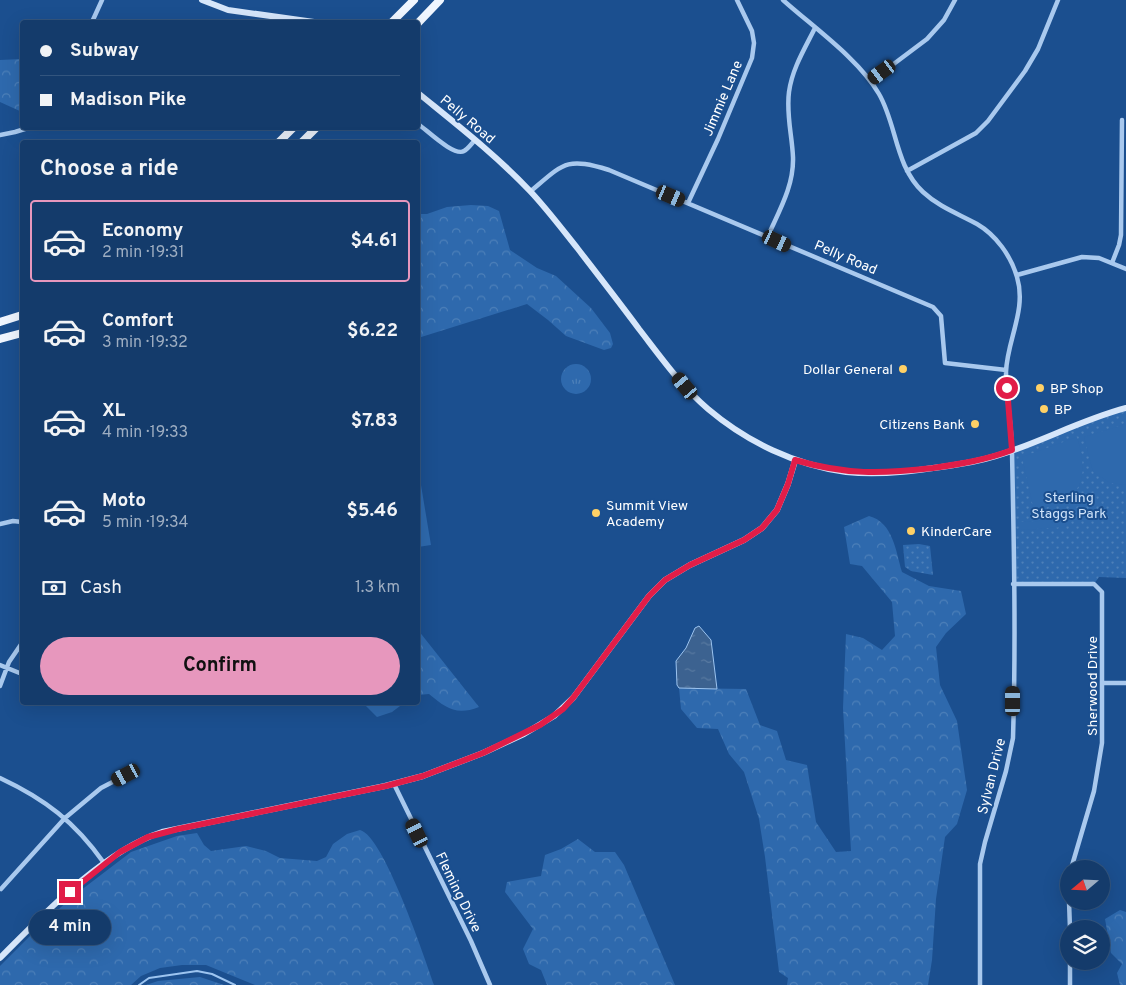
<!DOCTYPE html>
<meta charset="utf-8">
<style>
:root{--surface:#143b6b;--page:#1d4271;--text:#f1f3f6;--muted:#9dadc1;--line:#33557e;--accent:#e797bd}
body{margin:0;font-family:Overpass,sans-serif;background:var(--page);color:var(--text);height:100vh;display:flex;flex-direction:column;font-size:19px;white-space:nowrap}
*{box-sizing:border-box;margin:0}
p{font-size:16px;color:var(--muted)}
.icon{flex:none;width:28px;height:28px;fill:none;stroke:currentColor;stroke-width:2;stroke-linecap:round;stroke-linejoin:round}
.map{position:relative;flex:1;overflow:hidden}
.side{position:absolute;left:20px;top:140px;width:400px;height:565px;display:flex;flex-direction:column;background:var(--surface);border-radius:5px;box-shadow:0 5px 20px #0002,0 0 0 1px var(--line)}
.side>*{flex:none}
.hud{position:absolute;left:20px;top:20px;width:400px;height:110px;border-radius:5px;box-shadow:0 5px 20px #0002,0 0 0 1px var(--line);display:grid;align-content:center;height:110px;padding:0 20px;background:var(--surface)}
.needle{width:32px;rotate:251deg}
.tools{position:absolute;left:1060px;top:860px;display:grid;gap:10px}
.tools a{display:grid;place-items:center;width:50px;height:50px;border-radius:50%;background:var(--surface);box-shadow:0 5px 20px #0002,0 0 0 1px var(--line);font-size:25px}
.end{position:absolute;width:22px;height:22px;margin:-11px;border:6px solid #e11d48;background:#fff;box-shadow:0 0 0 2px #fff}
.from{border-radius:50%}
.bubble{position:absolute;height:35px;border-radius:18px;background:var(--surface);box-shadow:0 5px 20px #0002,0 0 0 1px var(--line);font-size:16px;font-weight:700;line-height:35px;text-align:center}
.car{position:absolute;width:15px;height:30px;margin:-15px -8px;border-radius:6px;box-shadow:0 0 4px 1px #0007;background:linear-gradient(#222 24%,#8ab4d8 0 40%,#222 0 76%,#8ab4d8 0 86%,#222 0)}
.hud b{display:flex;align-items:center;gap:18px;height:48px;font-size:19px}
.hud b+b{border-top:1px solid var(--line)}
.hud i{width:12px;height:12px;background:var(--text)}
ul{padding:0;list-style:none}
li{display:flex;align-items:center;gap:15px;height:82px;margin:0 10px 8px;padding:0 10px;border:2px solid transparent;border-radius:5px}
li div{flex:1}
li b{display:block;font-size:19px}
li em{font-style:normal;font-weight:700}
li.current{border-color:var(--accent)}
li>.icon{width:45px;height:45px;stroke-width:1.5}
h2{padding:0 20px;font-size:22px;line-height:60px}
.pay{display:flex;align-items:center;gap:12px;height:55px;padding:0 20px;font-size:19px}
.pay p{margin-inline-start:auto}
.primary-button{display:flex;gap:10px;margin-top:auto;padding:10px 20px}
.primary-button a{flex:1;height:58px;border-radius:30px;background:var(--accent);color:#111;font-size:20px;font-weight:700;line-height:58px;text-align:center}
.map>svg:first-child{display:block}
.grass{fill:url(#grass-tufts)}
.forest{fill:url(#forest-crowns)}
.park{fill:url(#park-dots)}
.pitch{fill:#2e69ad}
.water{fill:url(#water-ripples);stroke:#9cc4f0}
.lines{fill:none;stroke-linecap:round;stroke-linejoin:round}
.stream{stroke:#9cc4f0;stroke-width:2}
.street{stroke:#a9c9ee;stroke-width:4.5}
.secondary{stroke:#d6e6fa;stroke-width:6}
.primary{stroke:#f0f6ff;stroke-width:8}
.route{stroke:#e11d48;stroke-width:6}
.poi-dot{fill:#ffd166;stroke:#1b4f8f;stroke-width:2}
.labels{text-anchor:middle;stroke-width:4;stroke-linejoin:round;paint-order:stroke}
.street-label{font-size:14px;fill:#fff;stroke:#1b4f8f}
.poi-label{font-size:14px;fill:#fff;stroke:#1b4f8f;text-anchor:start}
.park-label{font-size:14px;fill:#cfe3fa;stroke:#1b4f8f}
</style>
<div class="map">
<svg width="1126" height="985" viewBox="0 0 1126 985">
<defs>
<pattern id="grass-tufts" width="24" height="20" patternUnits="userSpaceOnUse" patternTransform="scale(1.25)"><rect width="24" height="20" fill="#2e69ad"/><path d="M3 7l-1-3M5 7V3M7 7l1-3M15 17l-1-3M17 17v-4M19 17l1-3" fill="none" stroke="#4d80b9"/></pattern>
<pattern id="forest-crowns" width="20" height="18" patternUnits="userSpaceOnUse" patternTransform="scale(1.25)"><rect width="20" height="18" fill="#2e69ad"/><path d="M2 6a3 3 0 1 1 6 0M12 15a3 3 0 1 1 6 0" fill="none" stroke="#4d80b9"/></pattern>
<pattern id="park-dots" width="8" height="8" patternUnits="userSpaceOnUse" patternTransform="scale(1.25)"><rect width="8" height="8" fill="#2e69ad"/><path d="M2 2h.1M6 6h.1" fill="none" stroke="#4d80b9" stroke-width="1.8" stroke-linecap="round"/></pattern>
<pattern id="water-ripples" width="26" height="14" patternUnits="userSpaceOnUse" patternTransform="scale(1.25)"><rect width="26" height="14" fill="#3c6290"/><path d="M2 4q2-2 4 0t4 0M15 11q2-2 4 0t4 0" fill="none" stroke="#597aa1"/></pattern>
</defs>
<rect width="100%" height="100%" fill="#1b4f8f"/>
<!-- grass -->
<path class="grass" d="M561 379a15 15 0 1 1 30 0a15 15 0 1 1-30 0Z"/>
<!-- forest -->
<path class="forest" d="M22 59V112L0 102V60Z
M471 205 488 206 499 211 510 250 537 268 556 276 591 308 610 333 613 344 611 348 604 350 566 336 548 320 527 304 418 338V214H427L447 207Z
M869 516C893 522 896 552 902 572L929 586 961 591 966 614 946 633 936 647 940 685 957 721 967 790 957 824 945 837 936 899 932 960 928 985H787L788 978 779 972 765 857 759 819 744 772 729 754 718 729 697 728 681 709 679 688 746 689 760 725 777 731 786 760 807 765 816 822 836 852 851 851 843 708 846 634 863 638 882 650 895 636 892 602 862 566 850 564 844 527Z
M418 630 479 707C456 716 446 708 429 694L418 695Z
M363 703H404L392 712 377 717Z
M360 830C384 836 425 959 434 985H255L206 965H182L160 968 141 976 131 985H0V966L33 933 72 897 131 852 177 836 197 833 204 845 211 851 246 846 266 851 280 858 317 861 326 857 333 844 347 834Z
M578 839 595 852H615L624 865 675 985H547L541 970 529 964 523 949 533 929 505 892 507 882 541 876 545 855 561 849Z
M1120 910 1126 912V985H1120L1117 973 1122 964 1111 953 1105 919Z
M200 977 224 985H146L158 981Z"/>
<!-- park -->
<path class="park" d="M1126 408V578L1099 577 1094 584H1013L1012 450Z
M919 544 930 546 933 575 911 571 905 567 903 545Z"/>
<!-- pitch -->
<path class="pitch" d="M1126 424V485L1110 483 1093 472 1084 437Z
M1077 437C1091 483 1080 500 1034 511L1022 457Z
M418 467 431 545 418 547Z
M1066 517 1065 527 1021 530V522L1039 521 1040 518Z"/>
<!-- water -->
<path class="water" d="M699 626 711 640 717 689 679 688 677 685 676 661 686 648 695 628Z"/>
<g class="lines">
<!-- stream -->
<path class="stream" d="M139 985 149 978 197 971 212 974 235 985"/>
<!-- street -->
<path class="street" d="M783 0C813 27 859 59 879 94 897 125 895 166 923 192 939 207 959 214 977 224 996 235 1011 256 1017 277 1027 310 1007 340 1006 372 1006 399 1012 425 1012 452 1014 547 1016 643 1013 738L1006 771 985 842 980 864V985
M92 22 102 0
M871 81 927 39 944 20 955 0
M418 124C427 130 454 157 464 151 468 149 472 143 475 140
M0 135 15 132 28 128
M907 171 976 133 988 121 1025 71 1038 49 1058 0
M531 191C564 163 566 157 609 170L933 307 941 316 945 363 1006 370
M688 203 718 139 752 58 754 43 752 31 737 0
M768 236C779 211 794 186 793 157 792 135 786 114 789 92 792 69 805 48 815 28
M1112 263 1119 245 1121 235 1122 120
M1017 275 1082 257 1099 258 1126 269
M0 524 13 521 22 522
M1013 584H1094L1102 592V743L1094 791 1071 869
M0 665 22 674
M1103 683H1126
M0 686 9 662 22 643
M0 778C45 799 75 822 104 863
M394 784 471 941 490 985
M1 889 65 818 101 788 126 775
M1069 901 1070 929
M1070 961V985"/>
<!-- secondary -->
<path class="secondary" d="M202 0 228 10 314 22
M418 93C456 124 496 155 530 191 547 209 562 229 578 249 598 275 619 302 639 329 660 356 681 386 708 409 747 442 795 465 846 472 883 476 923 470 960 464 1018 456 1069 423 1126 408
M0 958C43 915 103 851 162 832L385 786 423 776 483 753 524 734 554 716 573 698 649 596 665 580 690 565 744 540 762 528 777 510 788 484 795 461"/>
<!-- primary -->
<path class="primary" d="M392 22 414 0
M418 23 440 0
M279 142 293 128
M302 142 316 128
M0 322 22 315
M0 339 22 333"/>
</g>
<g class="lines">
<!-- route -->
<path class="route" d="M70 892 120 852 148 837 178 829 386 786 423 776 483 753 540 725 563 709 573 698 649 596 665 580 690 565 744 540 762 528 777 510 788 484 795 460C846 475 881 474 933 468 960 464 986 460 1012 450L1007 388"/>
</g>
<!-- markers -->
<g class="poi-dot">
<circle cx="903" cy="369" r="5"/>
<circle cx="1040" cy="388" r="5"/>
<circle cx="1044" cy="409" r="5"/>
<circle cx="975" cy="424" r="5"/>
<circle cx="596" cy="513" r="5"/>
<circle cx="911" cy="531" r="5"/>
</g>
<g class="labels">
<!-- street labels -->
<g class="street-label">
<text transform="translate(722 98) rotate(-67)" y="5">Jimmie Lane</text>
<text transform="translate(468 119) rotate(40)" y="5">Pelly Road</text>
<text transform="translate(846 257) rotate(23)" y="5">Pelly Road</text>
<text transform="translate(1092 686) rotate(-90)" y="5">Sherwood Drive</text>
<text transform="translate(991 776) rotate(-76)" y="5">Sylvan Drive</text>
<text transform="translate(459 892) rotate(64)" y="5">Fleming Drive</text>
</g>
<!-- poi labels -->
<g class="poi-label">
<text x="893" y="374" text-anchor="end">Dollar General</text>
<text x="1050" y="393">BP Shop</text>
<text x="1054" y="414">BP</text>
<text x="965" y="429" text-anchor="end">Citizens Bank</text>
<text x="606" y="510">Summit View<tspan x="606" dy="16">Academy</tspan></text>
<text x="921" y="536">KinderCare</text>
</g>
<!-- park labels -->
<g class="park-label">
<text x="1069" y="502">Sterling<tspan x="1069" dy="16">Staggs Park</tspan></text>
</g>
</g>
</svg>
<div class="tools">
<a><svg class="needle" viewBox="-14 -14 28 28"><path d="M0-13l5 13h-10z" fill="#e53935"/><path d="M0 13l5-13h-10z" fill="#9dadc1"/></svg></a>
<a><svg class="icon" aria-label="layers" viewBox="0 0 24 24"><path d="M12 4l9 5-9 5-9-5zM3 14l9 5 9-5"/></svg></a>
</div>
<i class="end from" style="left:1007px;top:388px"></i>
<i class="end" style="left:70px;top:892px"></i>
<div class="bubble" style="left:29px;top:910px;width:82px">4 min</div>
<i class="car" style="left:882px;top:72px;rotate:234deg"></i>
<i class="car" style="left:671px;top:196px;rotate:113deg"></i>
<i class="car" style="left:777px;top:241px;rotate:115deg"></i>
<i class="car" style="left:685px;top:386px;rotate:320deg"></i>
<i class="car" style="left:1013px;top:701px;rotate:0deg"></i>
<i class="car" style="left:126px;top:775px;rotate:242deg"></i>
<i class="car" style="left:417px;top:833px;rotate:334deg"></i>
<div class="hud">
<b><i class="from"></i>Subway</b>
<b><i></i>Madison Pike</b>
</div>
<section class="side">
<h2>Choose a ride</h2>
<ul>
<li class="current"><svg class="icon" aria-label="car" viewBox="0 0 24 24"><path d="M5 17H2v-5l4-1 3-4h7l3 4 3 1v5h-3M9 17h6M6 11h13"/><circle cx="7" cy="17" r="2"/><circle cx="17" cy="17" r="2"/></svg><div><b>Economy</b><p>2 min · 19:31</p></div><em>$4.61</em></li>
<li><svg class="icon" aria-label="car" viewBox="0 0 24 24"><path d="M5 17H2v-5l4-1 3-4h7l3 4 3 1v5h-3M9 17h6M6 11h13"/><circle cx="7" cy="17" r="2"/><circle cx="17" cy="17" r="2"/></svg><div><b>Comfort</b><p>3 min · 19:32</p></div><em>$6.22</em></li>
<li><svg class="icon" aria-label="car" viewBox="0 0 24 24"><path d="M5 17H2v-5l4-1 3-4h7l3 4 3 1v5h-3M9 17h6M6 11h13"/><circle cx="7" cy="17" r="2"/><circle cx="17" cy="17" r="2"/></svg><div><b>XL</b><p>4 min · 19:33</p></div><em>$7.83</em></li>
<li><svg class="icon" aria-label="car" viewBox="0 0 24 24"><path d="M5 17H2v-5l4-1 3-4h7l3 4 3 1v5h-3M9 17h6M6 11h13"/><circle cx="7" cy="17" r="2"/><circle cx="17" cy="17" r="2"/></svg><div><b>Moto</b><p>5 min · 19:34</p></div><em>$5.46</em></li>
</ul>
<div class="pay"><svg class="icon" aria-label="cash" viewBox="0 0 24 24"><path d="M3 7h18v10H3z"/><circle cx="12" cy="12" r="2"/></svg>Cash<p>1.3 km</p></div>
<div class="primary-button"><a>Confirm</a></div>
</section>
</div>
